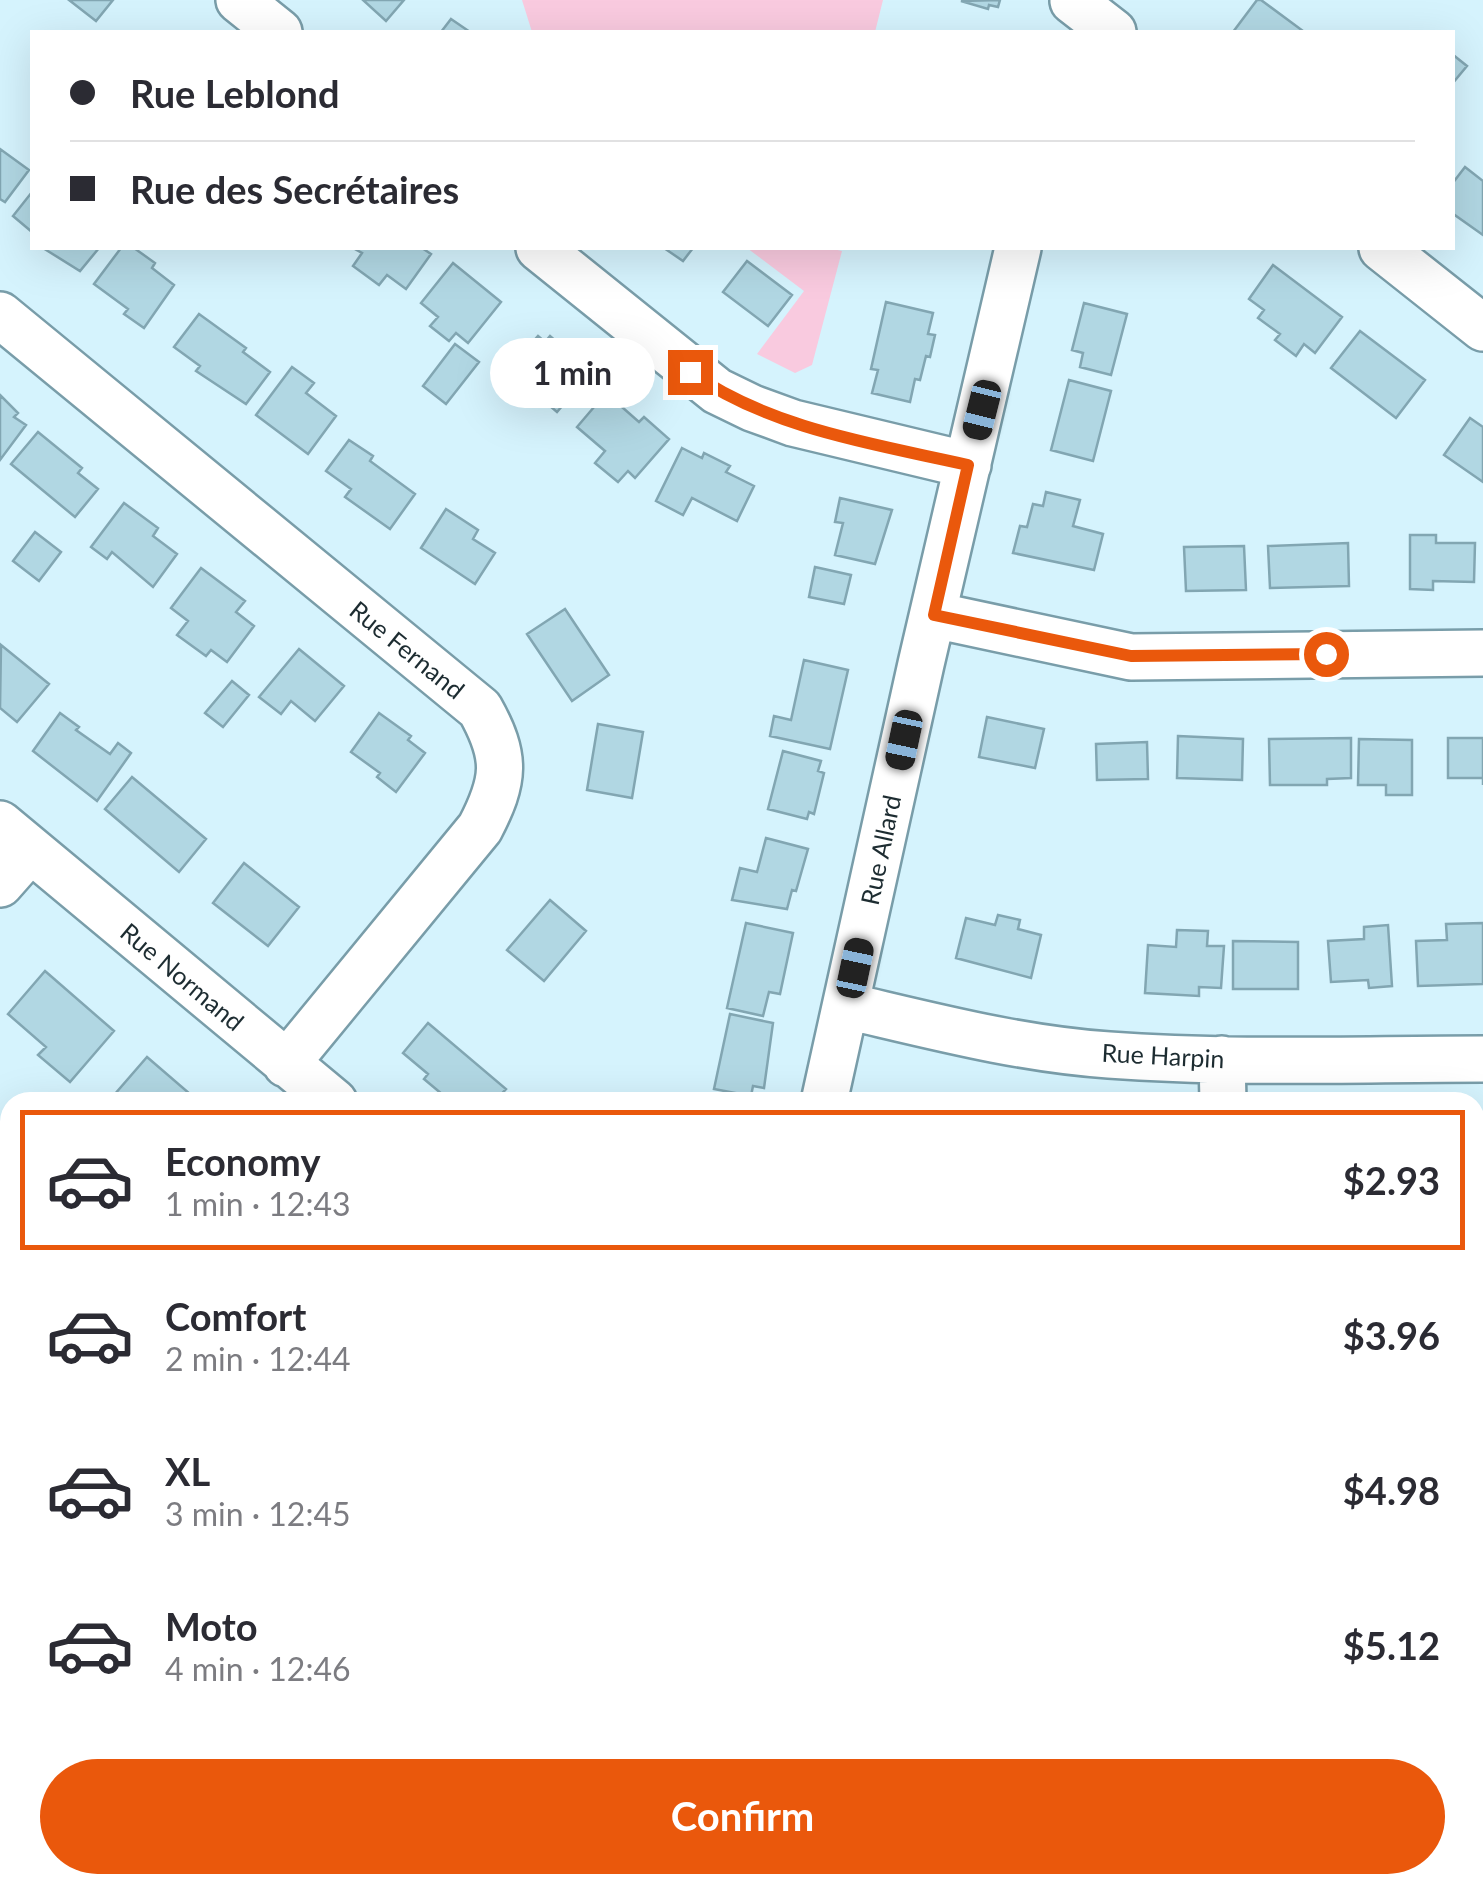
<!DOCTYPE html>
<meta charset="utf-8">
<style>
:root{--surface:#fff;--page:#f7f7f7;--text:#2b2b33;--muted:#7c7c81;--line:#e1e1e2;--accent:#ea580c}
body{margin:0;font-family:Lato,sans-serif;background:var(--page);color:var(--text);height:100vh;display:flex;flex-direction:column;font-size:38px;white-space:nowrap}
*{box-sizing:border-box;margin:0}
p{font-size:32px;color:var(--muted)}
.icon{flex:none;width:55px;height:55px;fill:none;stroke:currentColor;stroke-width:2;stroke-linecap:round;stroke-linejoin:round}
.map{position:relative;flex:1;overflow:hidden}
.details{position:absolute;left:0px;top:1092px;width:1485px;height:802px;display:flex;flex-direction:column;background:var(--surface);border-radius:30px 30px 0 0;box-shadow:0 10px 40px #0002}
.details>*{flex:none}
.banner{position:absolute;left:30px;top:30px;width:1425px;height:220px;border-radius:0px;box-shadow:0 10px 40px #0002;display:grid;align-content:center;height:220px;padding:0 40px;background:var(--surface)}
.end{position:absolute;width:45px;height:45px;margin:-22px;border:12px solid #ea580c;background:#fff;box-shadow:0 0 0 5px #fff}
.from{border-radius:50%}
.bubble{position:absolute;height:70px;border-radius:35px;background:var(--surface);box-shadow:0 10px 40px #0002;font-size:32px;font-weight:700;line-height:70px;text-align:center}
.car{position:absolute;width:30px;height:60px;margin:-30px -15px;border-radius:12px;box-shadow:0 0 8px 2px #0007;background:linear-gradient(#222 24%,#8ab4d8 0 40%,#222 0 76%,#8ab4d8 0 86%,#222 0)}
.banner b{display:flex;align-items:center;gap:35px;height:95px;font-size:38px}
.banner b+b{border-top:2px solid var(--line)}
.banner i{width:25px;height:25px;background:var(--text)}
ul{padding:18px 0 0;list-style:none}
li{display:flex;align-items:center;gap:30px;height:140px;margin:0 20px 15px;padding:0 20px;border:5px solid transparent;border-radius:0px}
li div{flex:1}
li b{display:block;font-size:38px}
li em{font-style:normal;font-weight:700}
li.current{border-color:var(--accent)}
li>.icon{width:90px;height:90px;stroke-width:1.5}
.button{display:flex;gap:20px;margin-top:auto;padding:20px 40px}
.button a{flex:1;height:115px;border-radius:60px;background:var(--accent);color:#fff;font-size:40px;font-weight:700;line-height:115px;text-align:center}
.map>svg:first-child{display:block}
.green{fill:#f9cadf}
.building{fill:#b1d7e3;stroke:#82a6b2;stroke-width:2.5}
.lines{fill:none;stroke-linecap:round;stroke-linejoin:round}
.minor-casing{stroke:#799da9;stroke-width:50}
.minor{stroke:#fff;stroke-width:45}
.route{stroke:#ea580c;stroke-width:12}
.labels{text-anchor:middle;stroke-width:10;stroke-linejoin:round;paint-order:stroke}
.street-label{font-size:25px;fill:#1d2c31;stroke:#fff}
</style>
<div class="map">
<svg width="1483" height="1894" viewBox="0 0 1483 1894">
<rect width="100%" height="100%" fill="#d5f3fd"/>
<!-- green -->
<path class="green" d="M522 0H883L875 32H532Z
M747 248H829L842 251 812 365 795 373 757 354 804 291Z"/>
<!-- building -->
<path class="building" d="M69 0H113L96 21Z
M363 0H404L386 21Z
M1000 0 998 7 989 5 988 9 961 1Z
M1257 0H1261L1303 31 1233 32Z
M451 19 470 32H441Z
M1452 54 1467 66 1452 84Z
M0 149 29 170 5 202 0 199Z
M1465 167 1483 181V235L1452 213V184Z
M32 192V232L13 216Z
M43 248H99L80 271Z
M121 248H134L155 263 152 268 174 285 144 328 124 314 128 309 94 284Z
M353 248H422L431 254 406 289 387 275 379 285 353 266 362 253Z
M664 248H693L683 261Z
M747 261 792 295 768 326 723 292Z
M453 263 501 302 468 343 456 333 449 341 430 326 438 317 421 303Z
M1273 265 1342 317 1315 353 1304 344 1296 356 1275 340 1280 334 1258 318 1264 310 1249 299Z
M886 302 933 313 928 334 935 335 930 357 926 356 920 380 915 379 910 402 872 393 878 370 871 369Z
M1084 303 1127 314 1111 375 1080 367 1083 353 1072 350Z
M199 314 246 348 243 352 270 372 246 404 196 371 200 366 174 347Z
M1360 331 1425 380 1396 418 1331 368Z
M538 336 545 342 550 336 580 362 575 369 586 378 557 412 529 388 535 380 514 363Z
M455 344 479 362 446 404 423 386Z
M292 367 314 383 306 393 336 416 308 454 256 415Z
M1069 380 1111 391 1093 461 1051 450Z
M606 393 639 422 644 417 669 439 635 478 628 471 618 482 595 463 605 451 577 427Z
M0 395 18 413 14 417 26 425 0 460Z
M1470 418 1483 427V482L1444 455Z
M38 432 82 468 78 473 98 489 75 517 11 464Z
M349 440 373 456 370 461 415 494 390 529 345 497 351 489 326 471Z
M682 448 702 458 704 453 730 466 726 472 754 486 737 521 692 498 683 515 656 501Z
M1046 492 1080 500 1073 526 1103 534 1094 570 1013 553 1020 526 1027 527 1033 504 1043 506Z
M840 498 892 510 875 564 835 555 843 523 835 522Z
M124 503 158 528 153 536 177 554 153 587 112 552 107 559 91 547Z
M446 509 478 530 473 539 495 553 475 584 421 548Z
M35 532 61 552 39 581 13 561Z
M1410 535H1436V543H1475L1474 582 1433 581V590L1410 589Z
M1348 543 1349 586 1270 588 1268 546Z
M1244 546 1246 590 1186 591 1184 547Z
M815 567 851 575 844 604 809 597Z
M201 568 245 601 236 612 254 626 227 662 211 650 206 656 177 635 188 621 171 608Z
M565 609 609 675 572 701 527 634Z
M1 645 49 684 17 722 0 708Z
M299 649 344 686 315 721 291 701 281 714 259 697Z
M804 660 848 670 830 749 770 736 774 716 791 720Z
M232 681 249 695 223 727 205 713Z
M60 713 79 727 76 730 110 754 118 743 131 753 97 801 33 751Z
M379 713 411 736 408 740 425 753 396 792 377 777 380 773 351 752Z
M987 717 1044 729 1035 768 979 757Z
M598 724 643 732 632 798 587 790Z
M1178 736 1243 739 1242 780 1177 778Z
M1351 738V778L1327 779V785H1270L1269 739Z
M1448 738H1483V785V778H1448Z
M1359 739 1412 740V795H1386V785H1358Z
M1147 742 1148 779 1097 780 1096 744Z
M783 751 821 761 818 771 824 773 814 814 809 812 807 819 768 809Z
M132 777 206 839 179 872 105 809Z
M766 838 808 849 796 891 792 890 787 909 732 900 740 868 757 872Z
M244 863 299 907 268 946 213 903Z
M550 900 586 931 544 981 507 950Z
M998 915 1020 920 1018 929 1041 935 1031 978 956 958 966 918 995 925Z
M746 923 793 933 780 994 769 992 763 1016 727 1008Z
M1483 923V984L1418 986 1416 941 1447 940 1446 924Z
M1388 925 1392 986 1369 988 1368 980 1331 982 1328 941 1364 939V927Z
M1177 930 1208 931 1207 946H1224L1221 988 1199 987V996L1145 993 1148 945 1176 947Z
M1233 941 1298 942V989H1233Z
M45 971 114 1031 70 1082 38 1055 46 1047 8 1014Z
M730 1014 773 1023 764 1088 753 1086 751 1096 714 1089Z
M428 1023 506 1089 494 1102H462L453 1095 449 1100 424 1079 428 1074 403 1053Z
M147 1057 197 1100 195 1102H108Z
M1475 1136H1483V1180L1475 1179Z
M10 1239V1278L6 1281 0 1270V1245Z
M1475 1320 1483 1326V1348L1480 1353 1475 1349Z
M0 1342 10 1355V1412L2 1418Z
M1477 1588 1483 1592V1653L1475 1647Z
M10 1600V1635L0 1628V1616Z
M0 1677 10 1683V1728L0 1745Z
M1475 1881 1483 1885V1894H1437L1443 1885H1475Z
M91 1885H142L137 1894H86Z
M339 1885H385L379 1894H354Z
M670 1885H749L744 1894H687Z
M1106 1885H1176L1170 1894H1119Z
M1192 1885H1200L1214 1894H1186Z"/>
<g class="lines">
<defs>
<path id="minor" d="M239 0 279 32
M1073 1 1113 32
M539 248 717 391 752 408 793 423 968 465
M1382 248 1483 328
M0 315 480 709C507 757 505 780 480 828L286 1064
M934 615 1131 657 1483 653
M0 824 334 1102
M0 884 30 850
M847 1006C933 1026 1020 1049 1109 1055 1233 1064 1359 1059 1483 1059
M1222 1059 1223 1102
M824 1102 921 664 1018 248
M1475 1486 1483 1492
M0 1502 10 1508
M0 1869 10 1852
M550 1885 566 1894
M1306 1885 1318 1894
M450 1894 455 1885"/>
</defs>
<!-- minor casing -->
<use href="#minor" class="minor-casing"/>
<!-- minor -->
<use href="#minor" class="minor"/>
</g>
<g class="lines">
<!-- route -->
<path class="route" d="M690 372C771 429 874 444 968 465L934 615 1131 656 1326 654"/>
</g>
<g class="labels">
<!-- street labels -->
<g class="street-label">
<text transform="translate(407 650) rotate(39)" y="9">Rue Fernand</text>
<text transform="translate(881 850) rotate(-78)" y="9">Rue Allard</text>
<text transform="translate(182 977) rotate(40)" y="9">Rue Normand</text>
<text transform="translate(1163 1056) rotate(3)" y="9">Rue Harpin</text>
</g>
</g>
</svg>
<i class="end from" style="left:1326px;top:654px"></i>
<i class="end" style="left:690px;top:372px"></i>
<div class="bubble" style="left:490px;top:338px;width:165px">1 min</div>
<i class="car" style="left:982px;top:410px;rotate:194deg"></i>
<i class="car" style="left:904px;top:740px;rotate:192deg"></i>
<i class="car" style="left:855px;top:968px;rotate:12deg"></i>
<div class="banner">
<b><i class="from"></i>Rue Leblond</b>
<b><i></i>Rue des Secrétaires</b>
</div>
<section class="details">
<ul>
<li class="current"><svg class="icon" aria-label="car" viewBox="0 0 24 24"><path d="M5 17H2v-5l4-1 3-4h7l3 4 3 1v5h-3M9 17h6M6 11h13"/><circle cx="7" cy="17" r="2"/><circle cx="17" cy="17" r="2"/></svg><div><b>Economy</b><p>1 min · 12:43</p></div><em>$2.93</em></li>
<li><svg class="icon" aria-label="car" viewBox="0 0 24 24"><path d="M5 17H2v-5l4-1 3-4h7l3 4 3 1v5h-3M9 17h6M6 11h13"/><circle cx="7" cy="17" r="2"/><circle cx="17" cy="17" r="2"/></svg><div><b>Comfort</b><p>2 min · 12:44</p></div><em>$3.96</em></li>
<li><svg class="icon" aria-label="car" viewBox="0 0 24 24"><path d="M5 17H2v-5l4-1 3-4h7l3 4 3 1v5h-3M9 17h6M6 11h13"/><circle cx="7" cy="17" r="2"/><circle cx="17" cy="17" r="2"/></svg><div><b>XL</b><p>3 min · 12:45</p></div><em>$4.98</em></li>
<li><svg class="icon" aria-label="car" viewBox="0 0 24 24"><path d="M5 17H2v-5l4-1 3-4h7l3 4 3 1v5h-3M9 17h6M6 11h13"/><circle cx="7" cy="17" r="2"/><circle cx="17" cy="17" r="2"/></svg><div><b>Moto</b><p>4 min · 12:46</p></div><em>$5.12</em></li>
</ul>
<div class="button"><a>Confirm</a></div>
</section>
</div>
